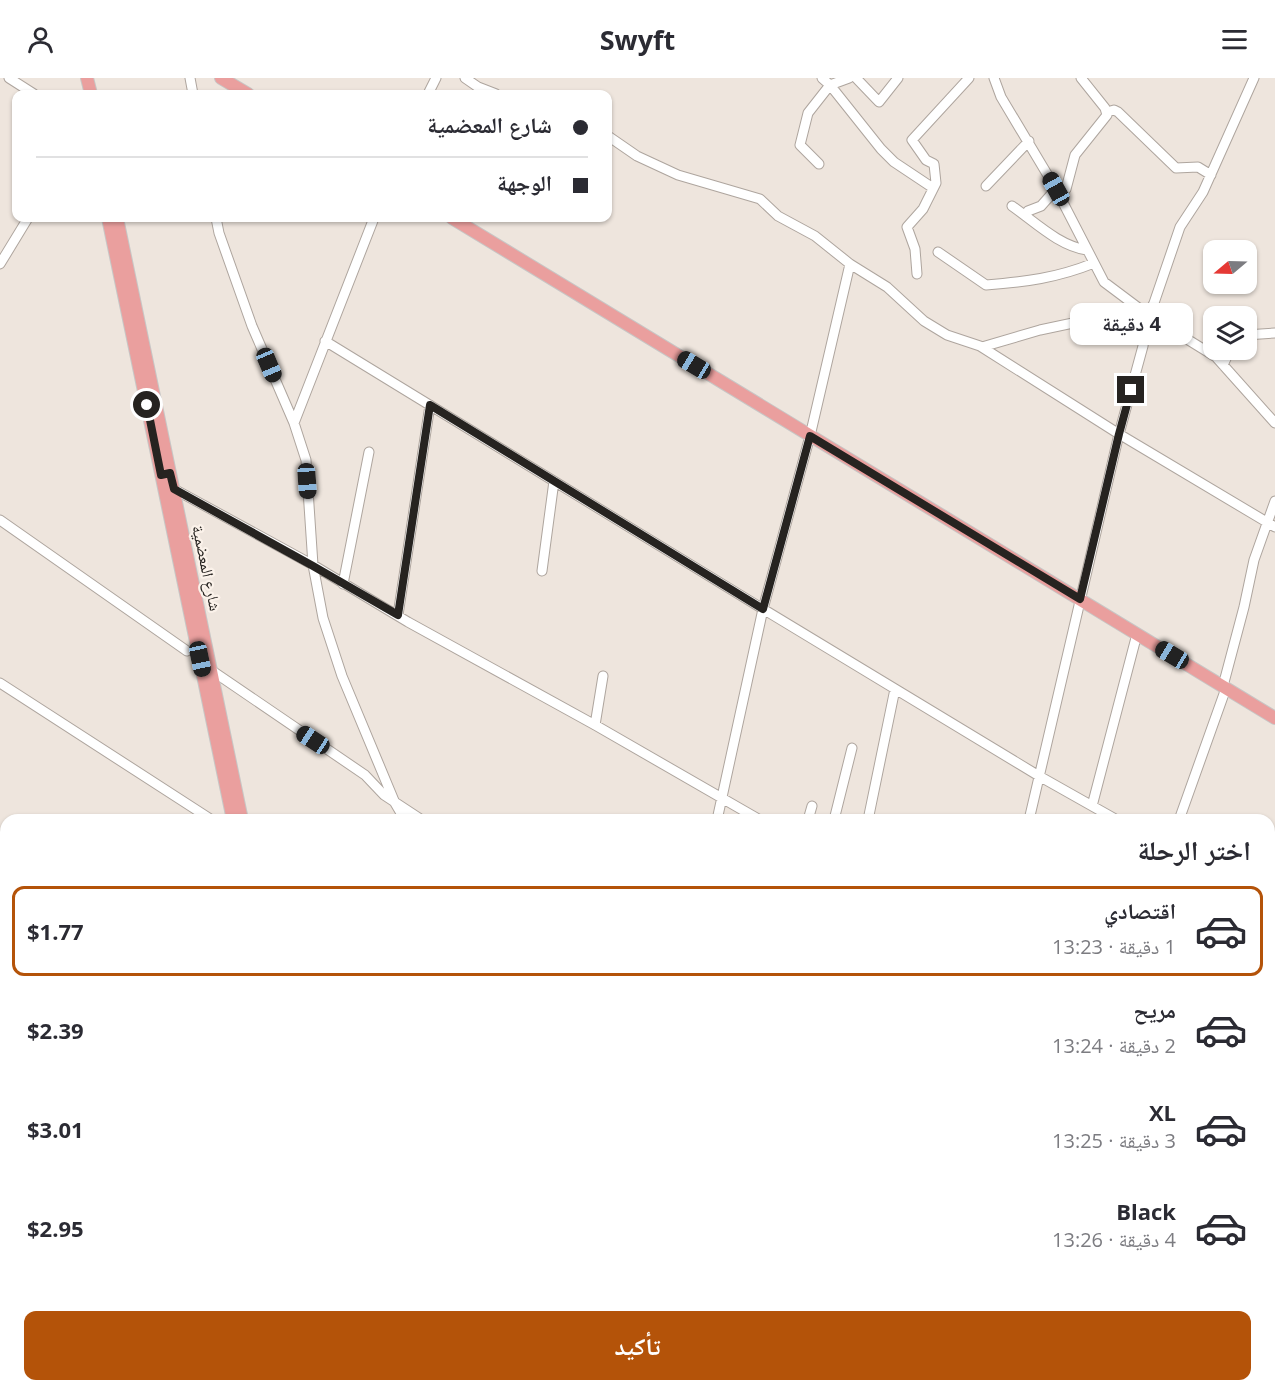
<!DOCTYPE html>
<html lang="ar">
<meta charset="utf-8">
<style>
:root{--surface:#fff;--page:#f7f7f7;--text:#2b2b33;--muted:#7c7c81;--line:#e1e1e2;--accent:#b45309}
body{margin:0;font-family:"Open Sans","Noto Naskh Arabic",sans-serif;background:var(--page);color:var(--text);direction:rtl;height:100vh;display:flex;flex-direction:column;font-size:22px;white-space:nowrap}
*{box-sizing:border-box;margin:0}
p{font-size:20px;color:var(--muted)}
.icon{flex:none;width:33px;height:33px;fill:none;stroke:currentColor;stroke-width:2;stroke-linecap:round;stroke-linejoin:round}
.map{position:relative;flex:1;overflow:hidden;direction:ltr}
.drawer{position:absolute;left:0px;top:736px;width:1275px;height:578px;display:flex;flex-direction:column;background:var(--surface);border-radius:18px 18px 0 0;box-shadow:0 2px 4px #0004;direction:rtl}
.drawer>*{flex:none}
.guide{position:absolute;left:12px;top:12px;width:600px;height:132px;border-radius:12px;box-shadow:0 2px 4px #0004;direction:rtl;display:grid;align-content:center;height:132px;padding:0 24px;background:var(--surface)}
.needle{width:39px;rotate:251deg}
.tools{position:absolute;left:1203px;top:162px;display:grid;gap:12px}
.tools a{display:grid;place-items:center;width:54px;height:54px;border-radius:12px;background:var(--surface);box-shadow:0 2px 4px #0004;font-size:30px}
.end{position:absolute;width:27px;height:27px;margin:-14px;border:8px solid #262320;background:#fff;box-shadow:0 0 0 3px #fff}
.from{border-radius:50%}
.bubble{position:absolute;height:42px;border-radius:12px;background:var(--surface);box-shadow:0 2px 4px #0004;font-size:20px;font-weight:700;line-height:42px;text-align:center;direction:rtl}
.car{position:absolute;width:18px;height:36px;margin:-18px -9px;border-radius:8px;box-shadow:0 0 4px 2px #0007;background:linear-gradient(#222 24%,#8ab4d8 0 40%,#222 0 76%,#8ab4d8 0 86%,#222 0)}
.guide b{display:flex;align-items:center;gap:21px;height:57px;font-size:22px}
.guide b+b{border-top:2px solid var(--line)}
.guide i{width:15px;height:15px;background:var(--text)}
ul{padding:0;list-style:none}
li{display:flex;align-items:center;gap:18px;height:90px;margin:0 12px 9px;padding:0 12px;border:3px solid transparent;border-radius:12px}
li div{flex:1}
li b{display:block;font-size:22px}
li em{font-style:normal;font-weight:700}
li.on{border-color:var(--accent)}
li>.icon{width:54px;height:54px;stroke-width:1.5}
h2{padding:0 24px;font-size:27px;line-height:72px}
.primary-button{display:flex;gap:12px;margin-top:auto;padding:12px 24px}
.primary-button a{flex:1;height:69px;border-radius:12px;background:var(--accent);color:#fff;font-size:24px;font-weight:700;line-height:69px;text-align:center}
header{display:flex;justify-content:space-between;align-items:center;height:78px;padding:0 24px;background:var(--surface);font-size:27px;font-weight:700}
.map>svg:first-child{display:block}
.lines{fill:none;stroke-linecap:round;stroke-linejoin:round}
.minor-casing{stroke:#aea59e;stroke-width:11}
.major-casing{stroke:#c7c6c5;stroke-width:14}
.minor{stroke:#fff;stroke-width:9}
.major{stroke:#ea9f9e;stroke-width:12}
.route{stroke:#262320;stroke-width:8}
.labels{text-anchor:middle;stroke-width:4.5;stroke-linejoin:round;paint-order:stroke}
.street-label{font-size:16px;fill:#262320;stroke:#fbf2ea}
</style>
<header><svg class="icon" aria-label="menu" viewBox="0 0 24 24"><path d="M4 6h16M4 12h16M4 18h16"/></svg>Swyft<svg class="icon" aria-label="person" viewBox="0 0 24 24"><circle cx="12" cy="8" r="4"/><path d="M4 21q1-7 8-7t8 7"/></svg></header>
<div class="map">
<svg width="1275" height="1313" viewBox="0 0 1275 1313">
<rect width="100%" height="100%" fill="#eee5dd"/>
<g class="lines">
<defs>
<path id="minor" d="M9 0 34 16
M190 0 193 16
M465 0 478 9 496 16
M822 0 830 7 881 71 894 84 933 110
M856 0 879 24 898 0
M994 0 1001 19 1056 111 1104 204 1148 237 1216 279 1275 345
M428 16 436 0
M1107 34 1114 32 1118 34 1176 90 1198 89 1211 97
M608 58 637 78 678 97 760 121 778 138 815 158 850 186 887 209 924 243 947 257 980 268 1119 356 1275 449
M819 86 800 67 808 35 830 7 849 0
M986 108 1029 63
M1060 118 1066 111 1075 77 1107 37 1105 30 1081 0
M1012 128C1035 144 1059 168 1087 172
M1025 137 1028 133 1041 128 1056 111
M216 140 219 155 252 248 294 345 306 382 313 487 323 540 342 598 395 725 405 742
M938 174 986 207C1025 204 1057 200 1094 185
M0 186 28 140
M917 196 915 171 907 149 923 131 936 105 934 86 926 82 912 62 969 0
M1246 257 1275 255
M325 263 763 531 1039 698 1117 742
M982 269 1040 252 1120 235 1134 228
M1223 287 1230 272
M294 345 374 140
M174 411 313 487 408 544 595 647 760 742
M0 442 187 573
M542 493 554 403
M343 506 369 374
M398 537 430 327
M211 592 365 697 384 717 422 742
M0 605 212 742
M595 647 603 598
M1092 728 1137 556
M717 742 763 531 810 358 850 186
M808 742 812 728
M834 742 852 670
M868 742 895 611
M1029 742 1119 356 1143 268 1148 237 1154 225 1180 149 1203 114 1254 0
M1179 742 1225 613 1223 608 1244 529 1254 482 1275 423
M0 774 6 778
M0 826 6 816
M1269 836 1275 840
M0 864 6 854
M0 909 6 900
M1269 914 1275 901
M0 930 6 934
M1269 1056 1275 1042
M0 1120 6 1125
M1269 1197 1275 1201
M0 1276 6 1283
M187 1308 199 1313
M459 1308 466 1313
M549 1308 563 1313
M799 1308 803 1313
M916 1308 926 1313
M1186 1308 1188 1313
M159 1313 162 1308
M387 1313 388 1308
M533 1313 535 1308
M711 1313V1308
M864 1313 866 1308
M1093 1313 1096 1308"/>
<path id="major" d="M87 0 91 16
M221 0 248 16
M108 140 233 742
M117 140 242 742
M452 140 1275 640
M0 1307 6 1300
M351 1308 352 1313"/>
</defs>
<!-- minor casing -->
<use href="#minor" class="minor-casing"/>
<!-- major casing -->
<use href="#major" class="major-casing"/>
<!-- minor -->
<use href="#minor" class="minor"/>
<!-- major -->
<use href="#major" class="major"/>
</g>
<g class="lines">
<!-- route -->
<path class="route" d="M147 327 161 397 170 395 174 411 313 488 398 537 430 327 763 531 810 358 1080 521 1119 356 1131 312"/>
</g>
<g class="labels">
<!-- street labels -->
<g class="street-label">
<text transform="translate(207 490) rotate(78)" y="6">شارع المعضمية</text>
</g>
</g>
</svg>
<div class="tools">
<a><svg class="needle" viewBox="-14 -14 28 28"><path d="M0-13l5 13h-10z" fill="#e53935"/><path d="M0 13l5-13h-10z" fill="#7c7c81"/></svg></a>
<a><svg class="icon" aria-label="layers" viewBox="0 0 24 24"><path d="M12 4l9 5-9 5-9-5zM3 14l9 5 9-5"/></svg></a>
</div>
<i class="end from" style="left:147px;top:327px"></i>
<i class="end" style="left:1131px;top:312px"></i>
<div class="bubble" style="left:1070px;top:225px;width:123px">4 دقيقة</div>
<i class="car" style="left:1056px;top:111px;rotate:331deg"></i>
<i class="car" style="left:269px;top:287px;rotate:157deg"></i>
<i class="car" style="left:694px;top:287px;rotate:301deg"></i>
<i class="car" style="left:307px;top:403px;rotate:176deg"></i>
<i class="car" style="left:1172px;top:577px;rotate:301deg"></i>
<i class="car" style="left:200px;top:581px;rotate:168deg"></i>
<i class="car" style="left:313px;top:662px;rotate:303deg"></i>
<div class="guide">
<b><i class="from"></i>شارع المعضمية</b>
<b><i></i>الوجهة</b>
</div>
<section class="drawer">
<h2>اختر الرحلة</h2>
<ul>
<li class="on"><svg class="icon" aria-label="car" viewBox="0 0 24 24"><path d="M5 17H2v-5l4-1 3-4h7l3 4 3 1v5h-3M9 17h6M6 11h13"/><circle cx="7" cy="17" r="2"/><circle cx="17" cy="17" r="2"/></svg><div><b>اقتصادي</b><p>1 دقيقة · 13:23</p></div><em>$1.77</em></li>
<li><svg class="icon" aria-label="car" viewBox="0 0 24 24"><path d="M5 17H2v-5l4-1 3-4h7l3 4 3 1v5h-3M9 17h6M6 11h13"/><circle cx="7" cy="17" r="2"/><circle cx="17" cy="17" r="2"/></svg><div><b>مريح</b><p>2 دقيقة · 13:24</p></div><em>$2.39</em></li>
<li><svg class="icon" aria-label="car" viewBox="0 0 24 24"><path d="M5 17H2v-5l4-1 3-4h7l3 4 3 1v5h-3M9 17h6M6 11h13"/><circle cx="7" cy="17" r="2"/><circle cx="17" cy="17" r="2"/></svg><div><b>XL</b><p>3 دقيقة · 13:25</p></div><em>$3.01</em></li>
<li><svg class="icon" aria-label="car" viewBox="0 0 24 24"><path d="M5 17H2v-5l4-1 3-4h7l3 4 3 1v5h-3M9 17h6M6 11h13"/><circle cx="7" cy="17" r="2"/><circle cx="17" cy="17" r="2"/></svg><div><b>Black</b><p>4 دقيقة · 13:26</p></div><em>$2.95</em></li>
</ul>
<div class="primary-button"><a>تأكيد</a></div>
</section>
</div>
